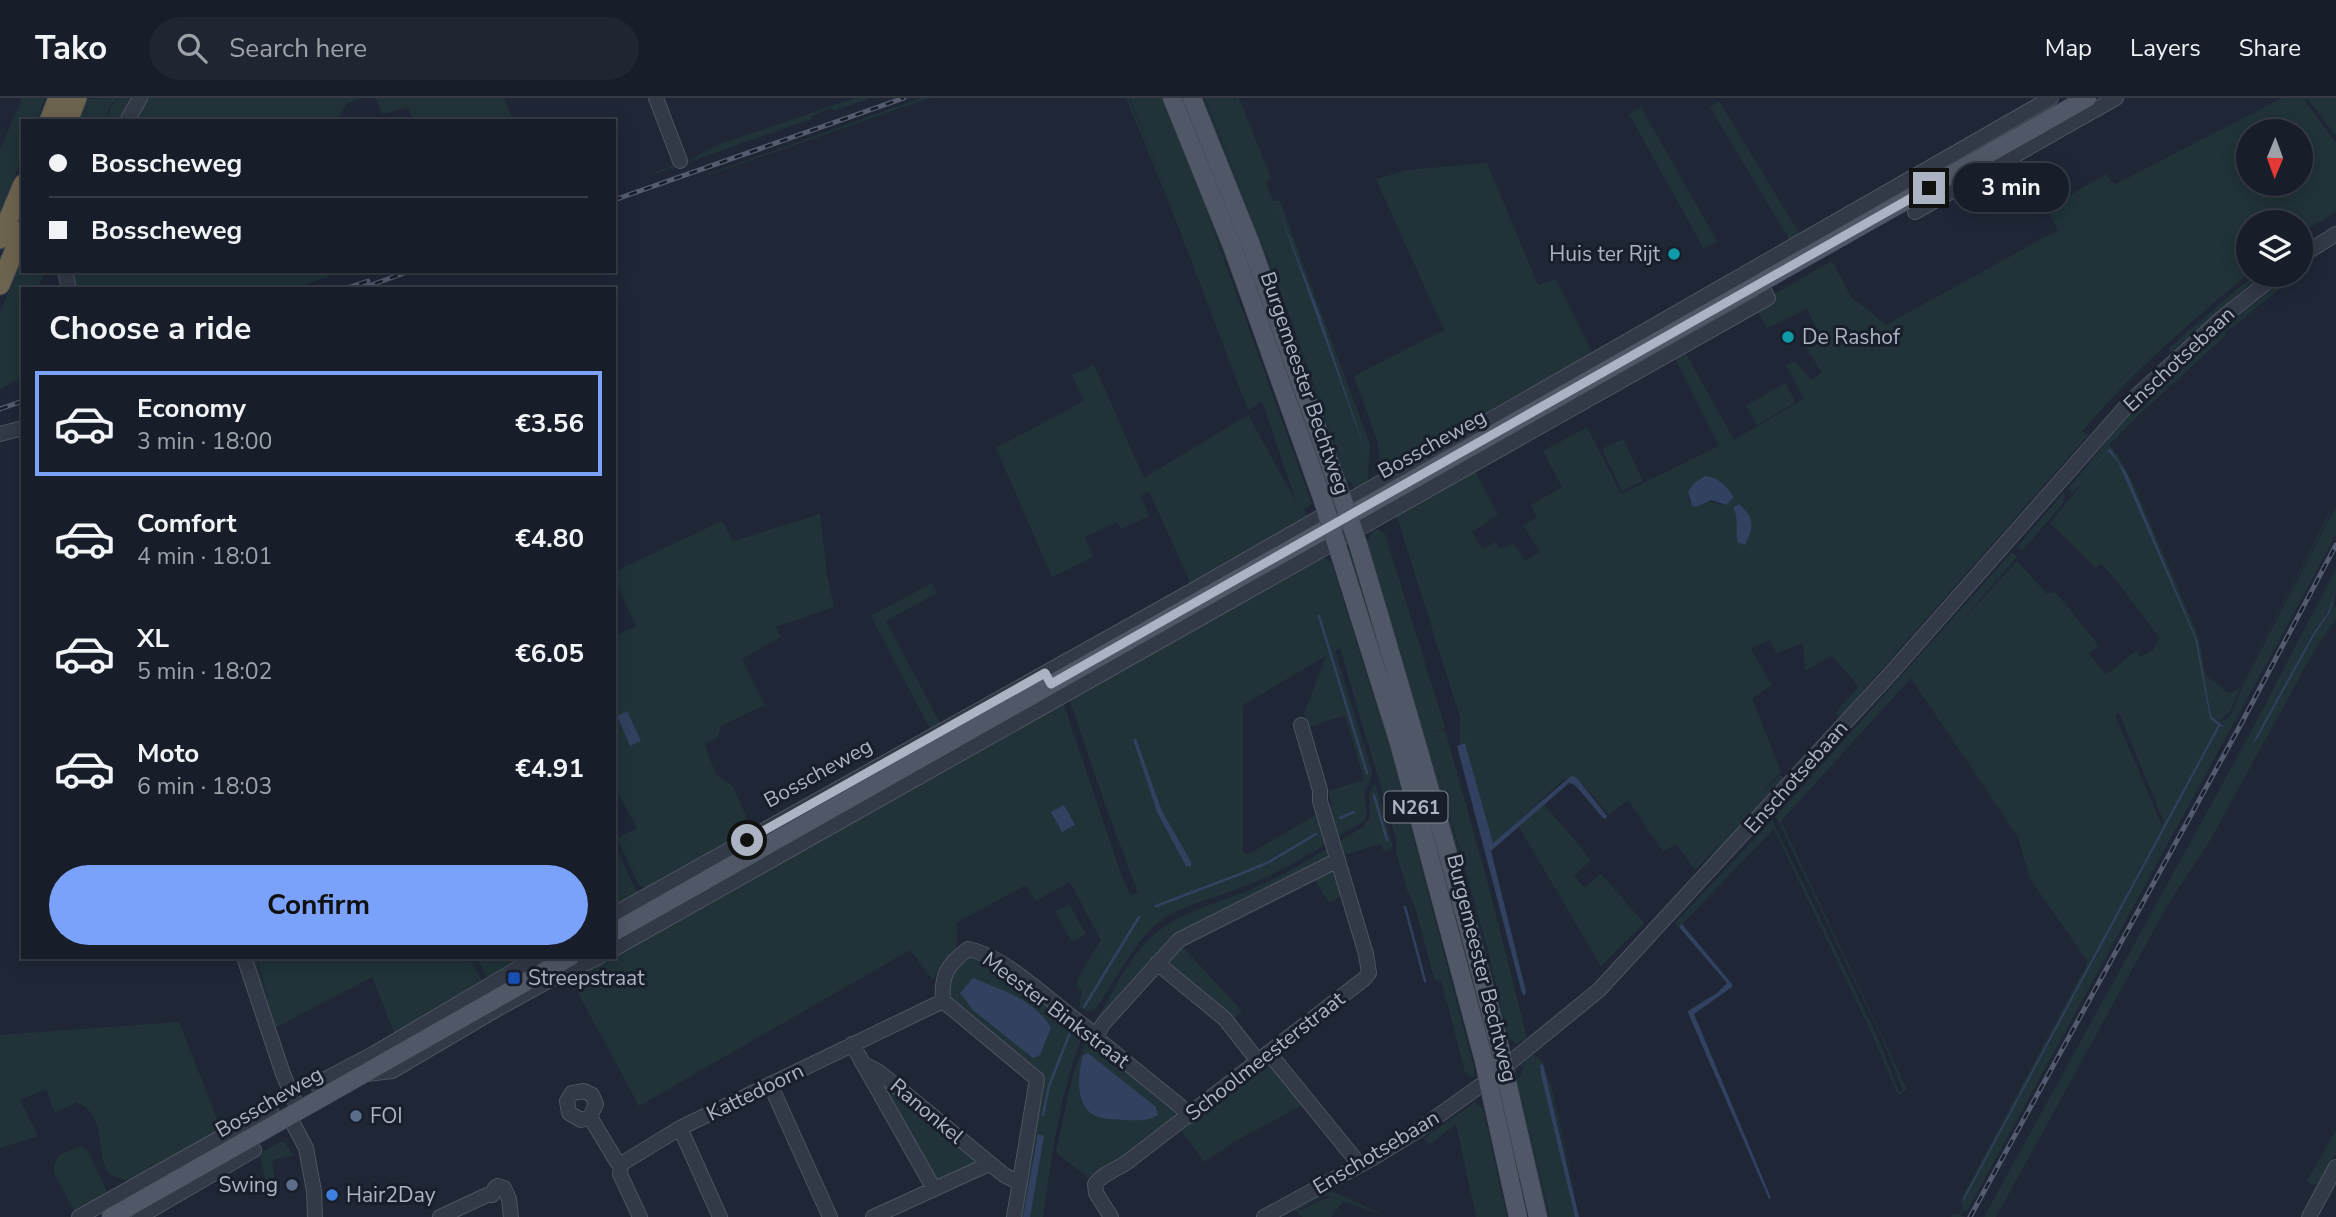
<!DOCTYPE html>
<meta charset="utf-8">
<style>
:root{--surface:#171d29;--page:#202631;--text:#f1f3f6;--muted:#9ea2a8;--line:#363b46;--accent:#7ba2fa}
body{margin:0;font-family:"Nunito Sans",sans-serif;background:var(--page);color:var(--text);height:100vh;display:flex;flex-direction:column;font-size:26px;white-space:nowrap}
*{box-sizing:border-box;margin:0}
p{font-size:23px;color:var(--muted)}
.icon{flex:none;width:38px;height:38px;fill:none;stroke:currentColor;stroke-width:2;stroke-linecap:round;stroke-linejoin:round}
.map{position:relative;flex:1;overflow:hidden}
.panel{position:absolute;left:21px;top:189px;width:595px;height:672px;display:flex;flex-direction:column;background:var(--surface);border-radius:0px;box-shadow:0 4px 18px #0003,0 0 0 2px var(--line)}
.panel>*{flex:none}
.banner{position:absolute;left:21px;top:21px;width:595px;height:154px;border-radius:0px;box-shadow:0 4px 18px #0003,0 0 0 2px var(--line);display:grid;align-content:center;height:154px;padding:0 28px;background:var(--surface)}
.needle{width:46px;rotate:181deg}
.controls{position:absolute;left:2236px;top:21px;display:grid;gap:14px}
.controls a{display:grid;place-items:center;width:77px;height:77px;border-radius:50%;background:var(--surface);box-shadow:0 4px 18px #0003,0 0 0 2px var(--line);font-size:35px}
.end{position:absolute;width:32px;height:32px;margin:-16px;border:9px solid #acb4c4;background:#111;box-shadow:0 0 0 4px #111}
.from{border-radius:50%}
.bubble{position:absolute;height:49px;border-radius:24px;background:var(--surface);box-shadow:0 4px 18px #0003,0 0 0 2px var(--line);font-size:23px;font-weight:700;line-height:49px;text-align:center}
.banner b{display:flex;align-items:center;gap:24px;height:66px;font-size:26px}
.banner b+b{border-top:2px solid var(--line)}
.banner i{width:18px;height:18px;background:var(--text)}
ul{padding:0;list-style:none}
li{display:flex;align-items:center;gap:21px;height:105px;margin:0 14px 10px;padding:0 14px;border:4px solid transparent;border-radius:0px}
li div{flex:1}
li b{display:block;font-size:26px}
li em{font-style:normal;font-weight:700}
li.current{border-color:var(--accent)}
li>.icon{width:63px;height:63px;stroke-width:1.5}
h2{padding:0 28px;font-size:32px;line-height:84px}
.action{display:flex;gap:14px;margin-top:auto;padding:14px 28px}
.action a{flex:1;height:80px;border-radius:42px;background:var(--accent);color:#111;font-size:28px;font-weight:700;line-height:80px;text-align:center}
header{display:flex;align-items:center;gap:42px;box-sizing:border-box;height:98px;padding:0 35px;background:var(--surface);border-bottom:2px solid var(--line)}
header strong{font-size:33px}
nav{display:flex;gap:38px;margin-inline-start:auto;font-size:24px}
.search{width:490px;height:63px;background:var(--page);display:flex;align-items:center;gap:18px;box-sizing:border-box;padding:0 24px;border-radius:38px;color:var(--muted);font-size:26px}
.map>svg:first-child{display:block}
.green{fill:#213338;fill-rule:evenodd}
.water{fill:#32415f}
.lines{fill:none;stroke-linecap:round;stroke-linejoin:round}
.stream{stroke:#32415f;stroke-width:2.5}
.minor-casing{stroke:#4d5462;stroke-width:16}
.major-casing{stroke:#3c4251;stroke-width:19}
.highway-casing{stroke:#3a414f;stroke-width:21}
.minor{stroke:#323947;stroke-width:14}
.major{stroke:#505867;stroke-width:18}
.highway{stroke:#6d644f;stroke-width:19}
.rail-casing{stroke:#545d6f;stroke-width:5}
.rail{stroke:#181f2b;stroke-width:2.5;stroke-dasharray:8;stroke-linecap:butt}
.major-bridge-casing{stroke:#3c4251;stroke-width:19;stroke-linecap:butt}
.major-bridge{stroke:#505867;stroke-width:18}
.route{stroke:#acb4c4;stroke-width:9}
.culture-dot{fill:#0f9aa8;stroke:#181f2b;stroke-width:2.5}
.transit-dot{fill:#1a4fb4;stroke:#181f2b;stroke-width:2.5}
.service-dot{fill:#5c6f8a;stroke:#181f2b;stroke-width:2.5}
.shop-dot{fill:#3f7fe0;stroke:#181f2b;stroke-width:2.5}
.labels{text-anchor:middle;stroke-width:6;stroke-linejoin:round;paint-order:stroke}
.shield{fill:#181f2b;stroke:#808796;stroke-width:2}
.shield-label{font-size:19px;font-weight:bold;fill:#acb4c4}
.poi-label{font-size:21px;fill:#acb4c4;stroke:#181f2b;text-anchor:start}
.street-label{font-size:21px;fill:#acb4c4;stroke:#181f2b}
</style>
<header>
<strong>Tako</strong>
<div class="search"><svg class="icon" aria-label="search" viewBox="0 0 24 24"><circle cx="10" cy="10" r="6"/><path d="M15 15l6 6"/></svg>Search here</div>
<nav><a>Map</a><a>Layers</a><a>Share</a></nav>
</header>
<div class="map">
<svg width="2336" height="1119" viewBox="0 0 2336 1119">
<rect width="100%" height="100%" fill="#1f2737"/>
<!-- green -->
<path class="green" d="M20 0H45L37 23H23V58L0 113V52L21 3Z
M88 0 89 1 118 0 110 8 104 23H79Z
M120 0H137L124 23H105L112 7Z
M144 0H360L347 5 337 21 331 23H131Z
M376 0H504L514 23H413L408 10 382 16Z
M855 0H871L834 13 831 10 812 18 811 21 655 76V74L690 62 720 46Z
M921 0H929L703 79 708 76Z
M1126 0H1129L1174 111 1130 0H1167L1202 88 1314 393 1310 394 1252 230 1204 106 1312 406 1304 411 1307 418 1190 484 1149 393 1141 398 1149 418 1121 431 1117 424 1085 439 1093 459 1052 479 996 350 1084 303 1072 277 1094 267 1144 380 1248 317 1296 403 1262 303 1248 312 1172 112Z
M1199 0H1204L1252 119 1205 0H1233L1235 4V0H1239L1271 80 1266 85 1273 103H1280L1370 347 1368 372H1366L1368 374V384L1355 391 1350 382 1346 387ZM1253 121 1294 230 1347 381Z
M2282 0H2336V38L2308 1 2305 3 2336 45V114L2301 135V124H2249V175C2190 225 2131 274 2082 334L2089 336 1866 589 1841 620 1835 615 1859 589 1832 558 1805 573 1803 545 1777 555 1769 542 1751 551 1772 587 1752 600 1781 674 1760 696 1781 677 1785 682 1697 775 1721 744 1695 772 1676 746 1663 754 1628 702 1609 717 1576 679 1564 681 1493 746 1465 646 1460 647V619L1396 416 1474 371 1498 417 1472 434 1482 451 1496 444 1500 451 1513 445 1525 463 1540 454 1523 427 1537 419 1531 407 1562 389 1543 353 1587 329 1621 396 1719 348 1674 258 1684 252 1734 342 1804 301 1786 267 1795 263 1811 282 1822 274 1801 243 1818 234 1807 211 1767 230 1757 212 1773 197 1832 163 1851 199 1886 227 2058 132 2047 111 2106 76 2114 87ZM2249 33H2301V86H2249ZM1721 383 1734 399 1727 407 1706 403 1696 409 1689 404 1688 394 1693 386Z
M1719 3 1801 138 1791 144 1710 9Z
M1641 9 1717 143 1704 151 1629 16Z
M1487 65 1538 187 1556 181 1592 254 1381 375 1378 345 1354 278 1444 232 1376 81 1408 72Z
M23 159V173H45L38 191H23V279L0 291V214Z
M69 173H343L292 191H73Z
M2254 177H2260L2171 254 2168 251Z
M2290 177H2297L2225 235 2226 237 2142 314 2109 347 2118 357 2133 384 2198 537 2206 578 2228 595 2238 592 2336 401 2324 428 2246 577 2230 613 2219 623 2226 622 2230 618 2247 579 2336 408V436L2306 493 1967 1113 1963 1111 1960 1116 1964 1119H1951L1954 1116 1959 1117V1116L1963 1108 1960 1103 2088 864 2030 781 2018 739 1911 580 1781 723 1907 991 1899 997 1897 995 1870 932 1774 731 1682 826 1679 829 1675 825 1772 722 1877 938 1899 994 1903 992 1880 936 1776 718 2012 454 2017 459 1958 527 2017 463 2047 496 2054 494 2057 496 2099 548 2089 555 2106 577 2136 553 2141 559 2153 552 2160 540 2107 471 2101 465 2096 470 2050 425 2082 386 2072 395 2068 391 2127 318 2232 223ZM2119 615 2164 724 2162 728 2115 617ZM2211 618 2224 626 2220 628 1963 1104 2218 627Z
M1785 285 1796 304 1757 327 1746 308Z
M1623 341 1643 383 1622 393 1602 351Z
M2063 395 2066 398 2063 401 2064 404 2022 453 2017 449Z
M820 416 827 477 834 509 776 529 781 539 742 561 765 607 721 628 718 638 705 647 716 677 733 688 751 730 745 735 811 699 614 810V746L638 796 646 791 638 786 617 741 637 730 614 688V538L636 528 614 481V474L722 423 733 443Z
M1378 431 1385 436 1444 626 1445 630 1433 634 1445 632 1488 786 1525 931 1526 940 1517 946 1510 941 1506 945 1364 443 1370 440 1371 432ZM1430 645 1488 853 1508 937Z
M1351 451 1389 569 1495 954 1489 959 1346 454Z
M1324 458 1329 464 1331 462 1390 653 1335 471 1339 470 1363 547 1476 955 1472 956 1391 655 1474 970V979L1469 978 1465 974 1441 882 1436 883 1434 880 1414 806 1407 792 1396 753 1397 744 1340 550 1335 553 1372 674 1371 681 1364 696 1367 717 1364 723 1338 739 1329 709 1332 707 1328 693 1364 682 1345 617 1309 629 1304 616 1326 558 1243 607V754L1249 756 1319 715 1328 745C1301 761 1275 776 1246 788 1214 801 1173 807 1148 834 1130 854 1112 887 1096 910L1089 914 1079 910 1082 893 1076 889 1080 876 1101 842 1070 784 1035 803 1026 787 956 825C962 857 946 857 933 882L910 852 639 1008 570 880 606 859H614V855L1063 604 1123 782 1131 798 1138 795 1105 706 1069 600Z
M2336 471V495L2330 510 2314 534 2253 646 2315 536 2330 514 2336 498 2334 508 2336 511V521L2314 553 2212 739 2167 808 1996 1119H1984L2245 645Z
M932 485 937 495 886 523 940 625 930 631 871 518Z
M1375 685 1392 745V750L1384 754 1381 746 1344 757 1340 743 1363 729 1370 719 1369 696Z
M1544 706 1591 762 1574 778 1585 790 1601 776 1644 825 1601 868 1519 729Z
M1329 749 1331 760 1176 840 1099 926 1095 925C1111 898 1125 866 1147 843 1175 815 1212 807 1248 793 1277 781 1303 766 1329 749Z
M1334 771 1343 796 1329 805 1314 781Z
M1069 806 1086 836 1072 844 1055 814Z
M1181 847 1242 913 1231 923 1219 907 1166 865Z
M969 858 993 866 1084 934C1060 993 1052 1057 1043 1119H1018L1043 981 1040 973 953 901 947 891 948 879Z
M250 859H255L270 908 257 859H470L483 886 396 939 372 879 273 931Z
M476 859H533L489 882Z
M179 924 223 1036 129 1083 110 1077C92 1052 111 1022 77 1004L55 1015 46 991 20 1002 38 1038 0 1050V937Z
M1088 937 1179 1016 1117 1063 1094 1074 1088 1080 1056 1054 1073 976Z
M1534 956 1542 963 1551 987 1581 1119 1543 966 1540 967 1541 977 1575 1119H1550L1519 986 1549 1119H1543L1515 982 1520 979 1524 967 1487 995Z
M1269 966 1303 1007 1233 1044 1205 1064 1179 1030Z
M884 984 976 1063 975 1068 940 1083 935 1082 881 985Z
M1478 1002 1475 1006 1483 1010 1507 1119H1476L1456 1026 1429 1047 1424 1040Z
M2336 1032V1056L2321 1084 2313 1087 2307 1083Z
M280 1044H285L293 1058 274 1062 272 1066 275 1082 266 1084 259 1056Z
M81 1048 88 1053 109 1098 76 1116 54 1075V1067L59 1057Z
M1331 1093 1339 1096 1388 1119 1327 1097 1301 1110 1299 1113 1331 1098 1380 1119 1343 1104 1331 1119H1303L1294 1112Z"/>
<!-- water -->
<path class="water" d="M1277 107 1318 212 1367 358Z
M2110 350 2127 376 2197 542 2211 618 2225 629 2220 628 1963 1104 1964 1099 2218 627 2210 620 2195 540 2118 364 2108 353 2071 394Z
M1705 378C1719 379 1726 388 1734 399L1727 407 1711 402 1696 409 1692 408 1688 394 1693 386Z
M1739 406C1755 420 1754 429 1745 447L1738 445C1734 433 1740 421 1733 410Z
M2336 495 2330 514 2315 536 2258 639 2252 646 2314 534 2327 516Z
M627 613 641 643 630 648 617 618Z
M1133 641H1136L1162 713 1191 764V769L1186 768 1157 714Z
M1465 645 1493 745 1571 678 1576 679 1607 718 1606 721 1603 720 1575 687 1569 685 1491 753 1526 894 1525 898 1522 895 1457 648Z
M1064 707 1075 727 1062 734 1051 714Z
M1682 826 1732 886V889L1694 916 1771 1100 1769 1101 1689 917 1688 913 1717 895 1727 885 1679 829Z
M973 880C1001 892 1036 902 1051 930L1040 957 1033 960 974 913 960 895Z
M1088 955 1156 1009 1158 1017C1148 1024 1137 1022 1125 1022 1114 1021 1102 1022 1092 1016 1075 1005 1078 974 1083 957Z
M1543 966 1579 1119H1575L1541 977 1540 967Z
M1038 1036 1044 1038 1030 1119H1023Z"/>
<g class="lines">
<!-- stream -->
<path class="stream" d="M1319 518 1367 675
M1374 697 1387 742
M1340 720 1354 714
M1156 808 1243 775 1267 765 1316 736
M1405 809 1425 883
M1084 909 1139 819
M1043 1017 1049 988 1071 932"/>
<defs>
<path id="minor" d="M656 0 680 63
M127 23 140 0
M1915 114 2116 0
M2301 158 2336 136
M65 173 69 191
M0 336 23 330
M614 816 1181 499 2051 0
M614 851 1768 200 1756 178
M244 859 283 976 299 1013
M1157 865 1225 921 1258 963
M943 903C941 877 947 867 968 851 1010 859 1058 913 1097 937L1100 943 1180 1008 1189 1018
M943 903 1037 981 1014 1119
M1097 937 1103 926 1179 842 1338 762
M852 946 934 1091
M1269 955 1360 1067
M862 965 879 974 1004 1077 1020 1085
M367 976 392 973 499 910 548 883 599 859
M316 986 375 955 537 859
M770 986 830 1119
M289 1018 306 1050 314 1093 315 1119
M590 1019 581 1022 569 1015 567 1003 572 995 584 993 592 997 596 1006 590 1019 617 1064 621 1066
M680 1030 720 1119
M492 1097 495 1090 498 1088 504 1090 509 1101 511 1119
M79 1119 271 1011
M139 1119 254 1052
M440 1119 487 1097H492
M640 1119 620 1076 621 1066 680 1030 943 903
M873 1119 989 1066
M1111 1119 1096 1095 1095 1086C1103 1075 1119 1071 1130 1062L1364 881 1369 875 1366 856 1320 703V692L1301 627
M1264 1119 1373 1060 1417 1033 1491 980 1599 892 1891 575 2130 304 2222 220 2276 177
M2309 1119 2336 1069"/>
<path id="major" d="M1172 0 1232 148 1322 400
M1192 0 1250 144 1339 391
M1358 446C1408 613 1457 781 1500 950
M1340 457 1399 645 1484 963
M614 834 2087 0
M1508 988 1538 1119
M1492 1001 1518 1119
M111 1119 570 859"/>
<path id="highway" d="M49 23 58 0
M68 23 77 0
M0 141 23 86
M0 187 23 132"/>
</defs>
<!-- minor casing -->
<use href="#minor" class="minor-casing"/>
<!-- major casing -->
<use href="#major" class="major-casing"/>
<!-- highway casing -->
<use href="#highway" class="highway-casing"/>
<!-- minor -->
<use href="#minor" class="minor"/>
<!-- major -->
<use href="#major" class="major"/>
<!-- highway -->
<use href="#highway" class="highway"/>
<defs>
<path id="rail" d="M614 102 904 0
M344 191 368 183
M360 191 410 173
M0 311 23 303
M1970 1119 2241 626 2336 447"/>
</defs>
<!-- rail casing -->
<use href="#rail" class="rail-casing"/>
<!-- rail -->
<use href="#rail" class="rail"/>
<defs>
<path id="major-bridge" d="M1339 391 1358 446
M1322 400 1340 457
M1500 950 1508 988
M1484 963 1492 1001"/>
</defs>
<!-- major-bridge casing -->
<use href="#major-bridge" class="major-bridge-casing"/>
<!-- major-bridge -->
<use href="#major-bridge" class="major-bridge"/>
</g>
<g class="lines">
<!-- route -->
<path class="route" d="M747 742 1045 575 1051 586 1929 90"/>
</g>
<!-- markers -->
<g class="culture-dot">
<circle cx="1674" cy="156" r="7"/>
<circle cx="1788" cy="239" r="7"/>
</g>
<rect class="transit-dot" x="507" y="873" width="14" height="14" rx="3.5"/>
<g class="service-dot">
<circle cx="356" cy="1018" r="7"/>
<circle cx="292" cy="1087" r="7"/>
</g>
<circle class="shop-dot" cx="332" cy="1097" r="7"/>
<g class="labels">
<!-- shield labels -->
<rect class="shield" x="1384.5" y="693.5" width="63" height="31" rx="5"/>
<g class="shield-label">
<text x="1416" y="716">N261</text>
</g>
<!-- poi labels -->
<g class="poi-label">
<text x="1660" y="163" text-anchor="end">Huis ter Rijt</text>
<text x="1802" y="246">De Rashof</text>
<text x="528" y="887">Streepstraat</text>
<text x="370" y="1025">FOI</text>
<text x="278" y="1094" text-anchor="end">Swing</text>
<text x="346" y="1104">Hair2Day</text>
</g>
<!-- street labels -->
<g class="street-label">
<text transform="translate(2179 261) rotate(-43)" y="7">Enschotsebaan</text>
<text transform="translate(1305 285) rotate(71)" y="7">Burgemeester Bechtweg</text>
<text transform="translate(1432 346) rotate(-29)" y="7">Bosscheweg</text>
<text transform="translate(818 675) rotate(-29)" y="7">Bosscheweg</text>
<text transform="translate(1796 679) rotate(-48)" y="7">Enschotsebaan</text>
<text transform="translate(1482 870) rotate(76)" y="7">Burgemeester Bechtweg</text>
<text transform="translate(1056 912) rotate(37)" y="7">Meester Binkstraat</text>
<text transform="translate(1265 958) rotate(-38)" y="7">Schoolmeesterstraat</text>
<text transform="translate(755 994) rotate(-26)" y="7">Kattedoorn</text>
<text transform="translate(269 1004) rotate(-30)" y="7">Bosscheweg</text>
<text transform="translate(927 1013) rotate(40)" y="7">Ranonkel</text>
<text transform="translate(1376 1054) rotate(-31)" y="7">Enschotsebaan</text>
</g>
</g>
</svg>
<div class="controls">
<a><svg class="needle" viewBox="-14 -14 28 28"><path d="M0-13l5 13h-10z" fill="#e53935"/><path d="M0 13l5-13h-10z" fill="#9ea2a8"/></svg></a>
<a><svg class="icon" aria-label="layers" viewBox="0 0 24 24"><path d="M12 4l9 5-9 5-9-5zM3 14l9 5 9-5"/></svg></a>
</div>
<i class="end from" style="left:747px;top:742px"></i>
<i class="end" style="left:1929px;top:90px"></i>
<div class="bubble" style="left:1953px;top:65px;width:116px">3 min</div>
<div class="banner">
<b><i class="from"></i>Bosscheweg</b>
<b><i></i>Bosscheweg</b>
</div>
<section class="panel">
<h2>Choose a ride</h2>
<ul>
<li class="current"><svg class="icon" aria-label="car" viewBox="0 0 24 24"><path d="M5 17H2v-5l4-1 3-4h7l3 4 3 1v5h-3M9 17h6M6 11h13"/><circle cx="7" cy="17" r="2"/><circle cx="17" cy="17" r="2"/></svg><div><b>Economy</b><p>3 min · 18:00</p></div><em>€3.56</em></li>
<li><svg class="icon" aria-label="car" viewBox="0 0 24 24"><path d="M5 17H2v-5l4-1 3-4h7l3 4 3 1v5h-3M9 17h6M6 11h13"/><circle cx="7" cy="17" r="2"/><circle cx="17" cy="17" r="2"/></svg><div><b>Comfort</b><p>4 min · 18:01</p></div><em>€4.80</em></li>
<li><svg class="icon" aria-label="car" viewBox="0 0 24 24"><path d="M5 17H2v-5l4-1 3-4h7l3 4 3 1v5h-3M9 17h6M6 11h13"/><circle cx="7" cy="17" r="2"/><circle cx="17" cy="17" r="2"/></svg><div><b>XL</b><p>5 min · 18:02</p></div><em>€6.05</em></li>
<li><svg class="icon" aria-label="car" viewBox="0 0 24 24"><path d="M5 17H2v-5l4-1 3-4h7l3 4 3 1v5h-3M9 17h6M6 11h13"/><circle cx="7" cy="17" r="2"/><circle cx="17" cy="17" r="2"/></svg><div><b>Moto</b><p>6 min · 18:03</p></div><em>€4.91</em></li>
</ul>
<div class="action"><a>Confirm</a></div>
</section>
</div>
